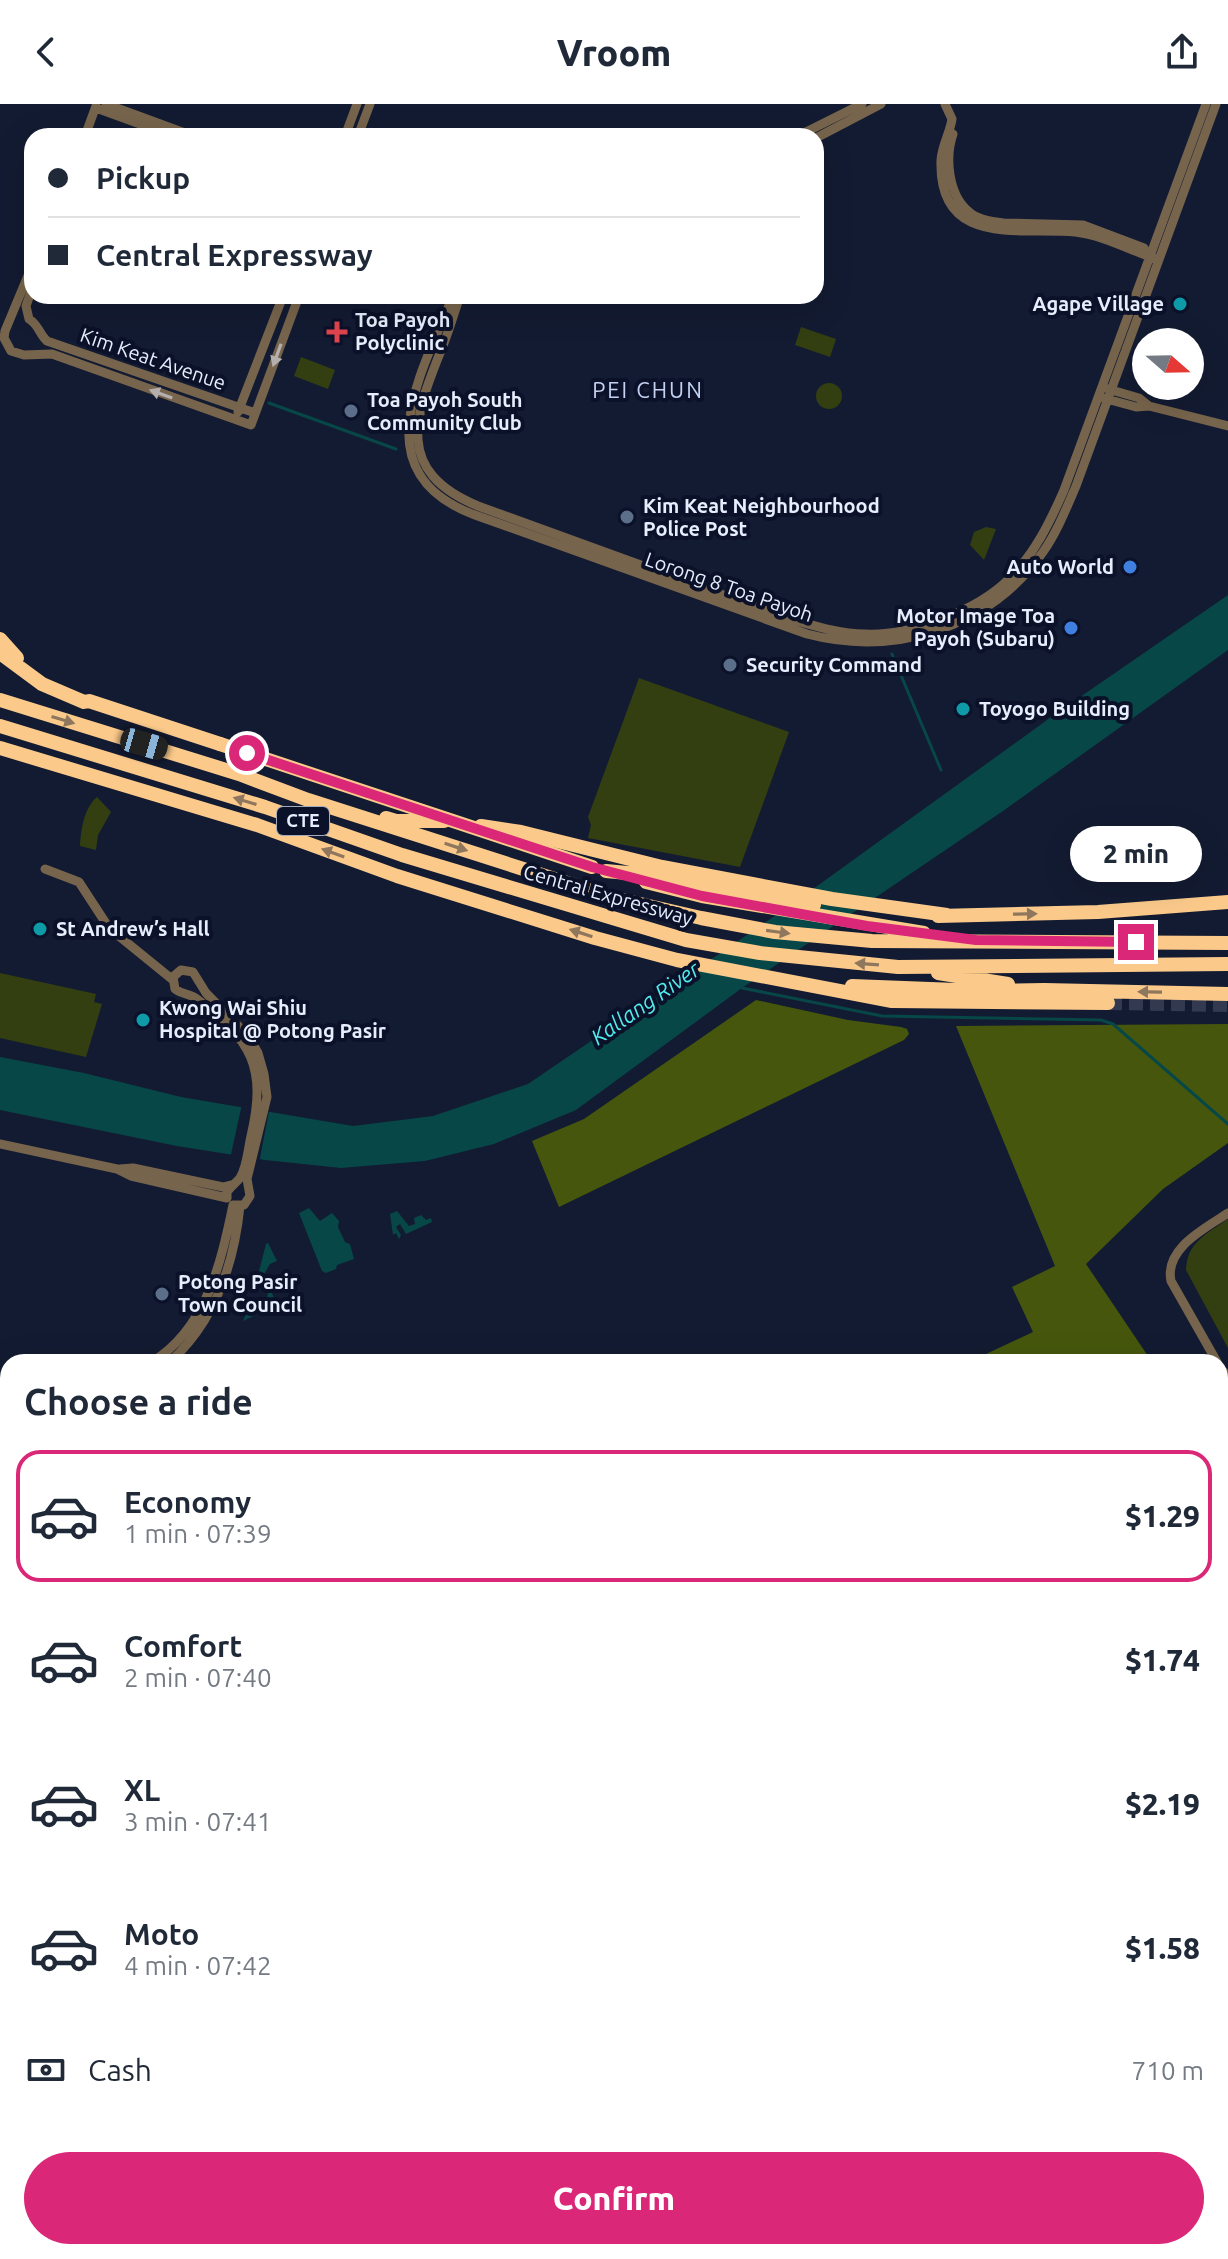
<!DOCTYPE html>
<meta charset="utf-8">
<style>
:root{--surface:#fff;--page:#f6f6f7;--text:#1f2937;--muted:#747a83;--line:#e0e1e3;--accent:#db2777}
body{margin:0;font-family:Ubuntu,sans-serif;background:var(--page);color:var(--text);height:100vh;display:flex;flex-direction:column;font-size:30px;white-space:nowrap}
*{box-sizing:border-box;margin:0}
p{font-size:26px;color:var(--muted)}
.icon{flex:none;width:44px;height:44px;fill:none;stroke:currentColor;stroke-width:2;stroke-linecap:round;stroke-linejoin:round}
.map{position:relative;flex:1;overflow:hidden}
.side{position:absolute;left:0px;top:1250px;width:1228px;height:906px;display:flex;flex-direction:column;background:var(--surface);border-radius:24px 24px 0 0;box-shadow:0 8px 32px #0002}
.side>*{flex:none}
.top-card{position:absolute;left:24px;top:24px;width:800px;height:176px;border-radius:24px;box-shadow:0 8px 32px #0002;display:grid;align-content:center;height:176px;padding:0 24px;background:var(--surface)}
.needle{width:52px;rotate:110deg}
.tools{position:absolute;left:1132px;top:224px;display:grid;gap:16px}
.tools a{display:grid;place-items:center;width:72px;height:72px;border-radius:50%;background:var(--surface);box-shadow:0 8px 32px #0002;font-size:40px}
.end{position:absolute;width:36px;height:36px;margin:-18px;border:10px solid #db2777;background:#fff;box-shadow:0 0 0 4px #fff}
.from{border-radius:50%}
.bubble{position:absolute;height:56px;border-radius:28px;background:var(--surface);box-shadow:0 8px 32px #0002;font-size:26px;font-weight:800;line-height:56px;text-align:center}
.car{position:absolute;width:24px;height:48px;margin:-24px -12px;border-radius:10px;box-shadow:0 0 6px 2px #0007;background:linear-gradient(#222 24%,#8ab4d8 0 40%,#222 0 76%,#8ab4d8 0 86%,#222 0)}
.top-card b{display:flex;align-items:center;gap:28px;height:76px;font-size:30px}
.top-card b+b{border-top:2px solid var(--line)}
.top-card i{width:20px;height:20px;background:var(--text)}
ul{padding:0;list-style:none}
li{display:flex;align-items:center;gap:24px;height:132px;margin:0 16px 12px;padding:0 8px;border:4px solid transparent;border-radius:24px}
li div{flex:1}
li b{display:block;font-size:30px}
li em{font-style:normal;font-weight:800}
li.current{border-color:var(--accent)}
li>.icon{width:72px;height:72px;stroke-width:1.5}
h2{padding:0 24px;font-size:36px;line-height:96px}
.pay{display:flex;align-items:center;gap:20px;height:88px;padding:0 24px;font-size:30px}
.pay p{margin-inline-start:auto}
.button{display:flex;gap:16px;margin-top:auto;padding:16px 24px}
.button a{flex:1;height:92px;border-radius:48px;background:var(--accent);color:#fff;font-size:32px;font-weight:800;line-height:92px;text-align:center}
header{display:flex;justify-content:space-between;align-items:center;height:104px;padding:0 24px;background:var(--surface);font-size:36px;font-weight:800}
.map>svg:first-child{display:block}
.green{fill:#333f10}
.forest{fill:#46570d}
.water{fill:#074747}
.pier{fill:#131b32}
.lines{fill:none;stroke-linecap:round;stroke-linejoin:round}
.stream{stroke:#074747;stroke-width:3}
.highway-tunnel{stroke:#333a50;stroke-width:14;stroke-dasharray:14 7;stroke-linecap:butt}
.minor{stroke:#77644c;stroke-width:9}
.major{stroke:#d5ad79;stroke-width:11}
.highway{stroke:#fbca8b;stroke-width:14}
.highway-bridge{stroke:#fbca8b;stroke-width:14}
.oneway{fill:#b4afad}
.oneway2{fill:#8f775e}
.route{stroke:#db2777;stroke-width:10}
.culture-dot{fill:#0f9aa8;stroke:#0a1128;stroke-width:3}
.health-dot{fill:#e0444e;stroke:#0a1128;stroke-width:3}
.service-dot{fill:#5c6f8a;stroke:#0a1128;stroke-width:3}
.shop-dot{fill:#3f7fe0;stroke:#0a1128;stroke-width:3}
.labels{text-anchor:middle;stroke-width:8;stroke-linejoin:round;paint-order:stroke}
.shield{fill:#0a1128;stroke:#a4abbd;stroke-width:2}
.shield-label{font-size:18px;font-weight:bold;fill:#e6edfd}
.poi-label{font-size:20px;font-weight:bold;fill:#e6edfd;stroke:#0a1128;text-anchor:start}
.street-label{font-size:20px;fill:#e6edfd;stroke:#0a1128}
.neighbourhood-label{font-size:22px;letter-spacing:2px;fill:#c4d1f1;stroke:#0a1128}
.water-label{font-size:22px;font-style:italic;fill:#51edee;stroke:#0a1128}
</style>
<header><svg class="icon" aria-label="back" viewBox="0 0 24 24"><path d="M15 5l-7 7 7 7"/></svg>Vroom<svg class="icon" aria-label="share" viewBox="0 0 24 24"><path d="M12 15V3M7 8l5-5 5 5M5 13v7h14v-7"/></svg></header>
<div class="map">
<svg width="1228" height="2155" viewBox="0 0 1228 2155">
<rect width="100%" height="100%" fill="#131b32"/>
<!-- green -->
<path class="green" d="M801 223 836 235 830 253 795 241Z
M301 253 335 266 328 285 294 272Z
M816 292a13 13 0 1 1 26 0a13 13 0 1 1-26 0Z
M986 423 996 425 984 456 970 441 974 428Z
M639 574 789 628 740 763 588 734 591 721 588 713Z
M97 693 111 708 98 731 96 746 80 742C81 725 84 704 97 693Z
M0 869 96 890 94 898 102 900 86 953 0 934Z
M1228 1115V1244L1186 1166C1187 1138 1207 1130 1228 1115Z"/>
<!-- forest -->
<path class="forest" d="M756 896 848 916 901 923 907 925 909 930 904 936 559 1103 532 1037 584 1015Z
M1228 920V1039L1163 1085 1086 1160 1152 1258H969L1033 1228 1012 1183 1055 1162 956 922Z
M1220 1345 1228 1354V1454L1220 1444Z"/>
<!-- water -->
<path class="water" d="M1228 491V546L1003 707 742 884 576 1006 494 1040 425 1057 341 1064 265 1056 177 1042 0 1006V953L84 969 181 993 353 1022 433 1012 528 980 795 798 1054 611Z
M309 1104 320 1117 332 1109 339 1117 338 1123 345 1138 350 1140 354 1155 337 1161 336 1165 326 1169 322 1167 299 1109Z
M397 1107 409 1122 415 1120 414 1114 421 1111 426 1116 431 1114 432 1118 406 1130 400 1120 396 1123 401 1131 399 1135 396 1129 393 1131 390 1110Z
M268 1139 277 1157 270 1160 263 1172 279 1203 273 1206 270 1204 243 1217 247 1208 264 1200 268 1190 257 1175 266 1140Z"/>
<!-- pier -->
<path class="pier" d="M242 1000 270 1002 259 1059 230 1055Z"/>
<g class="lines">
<!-- stream -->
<path class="stream" d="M269 299 396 345
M892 550 941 666
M742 884 882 912 1101 916 1113 920 1228 1020"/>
<!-- highway-tunnel -->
<path class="highway-tunnel" d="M1108 899 1228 901"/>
<!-- minor -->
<path class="minor" d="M106 0 193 32
M945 0 952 15C950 29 942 41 941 56 938 144 1019 123 1075 128 1102 131 1130 146 1156 155
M96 4 173 32
M953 30C945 53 948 90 968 107 977 116 992 118 1004 119L1083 121 1144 144
M85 32 96 2
M345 32 357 0
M358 32 370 0
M798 32 862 0
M816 34 881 0
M32 162 5 227 4 234 11 247 24 251 52 250 251 321 299 192
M32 185 26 202 29 215C39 221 39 230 47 237L255 309
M453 192C421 270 362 369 475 411L807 530C894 553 990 524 1043 448 1057 428 1066 405 1076 382L1216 0
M460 192C454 209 449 227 442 244 414 313 394 367 478 402L787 514C812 521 838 530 865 530 910 532 978 507 1010 474 1035 449 1050 418 1064 386L1206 0
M1108 285 1139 294 1149 302
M1103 294 1136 303 1149 302 1228 322
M238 308 283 192
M45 765 79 778 109 824 173 876
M0 1040 117 1065 131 1072 227 1094
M120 1065 133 1064 223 1083 231 1081
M227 1094V1088C231 1082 236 1079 240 1074 247 1063 248 1045 251 1032 267 964 252 936 197 895 189 889 183 891 175 885L173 873 181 866 193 868 206 889 249 933 258 949 264 970 267 993 247 1075 250 1092 244 1101H233
M152 1258C206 1225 221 1159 233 1101
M170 1258C215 1217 234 1161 240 1102
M1217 1258 1171 1177C1164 1144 1206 1124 1228 1109
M1220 1264 1228 1272
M0 1311 8 1307
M0 1322 8 1319
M1220 1455 1228 1468
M1220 1494 1228 1491
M1220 1597 1228 1583
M0 1620 8 1612
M1220 1808 1228 1800
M1220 2057 1228 2048
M0 2122 8 2127
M1220 2126 1228 2133
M0 2137 8 2142
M19 2148 31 2155
M47 2148 60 2155
M958 2148 983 2155
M1143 2155 1148 2148"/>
<!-- major -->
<path class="major" d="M0 1833 8 1837
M0 1859 8 1864
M566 2148 567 2155
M602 2148 621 2155
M656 2148 678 2155
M711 2148 734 2155
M767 2148 794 2155
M859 2148 860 2155
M923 2148 924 2155
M88 2155 92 2148
M111 2155 114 2148
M795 2155 814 2148"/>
<!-- highway -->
<path class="highway" d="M0 535 17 554
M0 549 42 580 84 598 89 597 220 640
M0 596 239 670 308 696 614 794 701 814 775 828 872 837 1228 839
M0 622 265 703 402 751 686 836 760 849 898 863 1228 860
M0 644 257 721 397 772 595 834 677 856 892 897 1108 899
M386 714 396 717H444
M481 722 521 728 662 763 832 795 947 811
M606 767 670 773 814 801
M646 778 702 792 924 829
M938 812 1098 808 1228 798
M938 869 1008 880
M852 882 982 887 1044 886 1228 890
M1220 1672 1228 1664
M1220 1700 1228 1691
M881 2148 882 2155
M897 2148V2155"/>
<!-- highway-bridge -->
<path class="highway-bridge" d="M220 640 592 763"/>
</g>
<!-- one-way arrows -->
<defs><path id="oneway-solid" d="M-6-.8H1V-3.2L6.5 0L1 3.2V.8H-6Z" transform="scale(2)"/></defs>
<g class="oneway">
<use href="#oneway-solid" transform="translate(277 251) rotate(110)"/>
<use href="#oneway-solid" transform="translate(161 290) rotate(-160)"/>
</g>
<g class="oneway2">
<use href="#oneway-solid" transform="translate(63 616) rotate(17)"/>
<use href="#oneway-solid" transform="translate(245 697) rotate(-163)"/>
<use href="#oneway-solid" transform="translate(456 743) rotate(18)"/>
<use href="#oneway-solid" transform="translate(333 749) rotate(-160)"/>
<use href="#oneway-solid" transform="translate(1025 810) rotate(-1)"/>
<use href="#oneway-solid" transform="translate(778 828) rotate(8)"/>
<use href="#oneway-solid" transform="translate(581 829) rotate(-162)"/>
<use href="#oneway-solid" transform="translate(867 860) rotate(-176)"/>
<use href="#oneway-solid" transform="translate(1150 888) rotate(-179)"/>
</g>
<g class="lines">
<!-- route -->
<path class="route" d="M247 649 592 763 702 792 867 822 976 836 1136 838"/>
</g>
<!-- markers -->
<g class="culture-dot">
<circle cx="1180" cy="200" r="8"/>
<circle cx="963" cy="605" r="8"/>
<circle cx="40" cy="825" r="8"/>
<circle cx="143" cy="916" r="8"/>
</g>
<path class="health-dot" d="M333 216h8v8h8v8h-8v8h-8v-8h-8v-8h8z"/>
<g class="service-dot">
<circle cx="351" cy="307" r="8"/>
<circle cx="627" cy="413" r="8"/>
<circle cx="730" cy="561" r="8"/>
<circle cx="162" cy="1190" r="8"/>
</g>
<g class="shop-dot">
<circle cx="1130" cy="463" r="8"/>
<circle cx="1071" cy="524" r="8"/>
</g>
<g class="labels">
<!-- shield labels -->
<rect class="shield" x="277" y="703" width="52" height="28" rx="6"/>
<g class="shield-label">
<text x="303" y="723">CTE</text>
</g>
<!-- poi labels -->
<g class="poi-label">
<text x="1164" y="207" text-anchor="end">Agape Village</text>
<text x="355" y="223">Toa Payoh<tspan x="355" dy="23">Polyclinic</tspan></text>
<text x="367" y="303">Toa Payoh South<tspan x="367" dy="23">Community Club</tspan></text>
<text x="643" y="409">Kim Keat Neighbourhood<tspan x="643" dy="23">Police Post</tspan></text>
<text x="1114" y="470" text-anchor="end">Auto World</text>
<text x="1055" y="519" text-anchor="end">Motor Image Toa<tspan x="1055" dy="23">Payoh (Subaru)</tspan></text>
<text x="746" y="568">Security Command</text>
<text x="979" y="612">Toyogo Building</text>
<text x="56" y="832">St Andrew’s Hall</text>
<text x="159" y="911">Kwong Wai Shiu<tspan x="159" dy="23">Hospital @ Potong Pasir</tspan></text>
<text x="178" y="1185">Potong Pasir<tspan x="178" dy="23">Town Council</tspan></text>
</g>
<!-- street labels -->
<g class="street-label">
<text transform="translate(153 255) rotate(19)" y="7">Kim Keat Avenue</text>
<text transform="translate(729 483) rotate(19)" y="7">Lorong 8 Toa Payoh</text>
<text transform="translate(608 791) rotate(16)" y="7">Central Expressway</text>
</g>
<!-- neighbourhood labels -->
<g class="neighbourhood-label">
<text x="648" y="294">PEI CHUN</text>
</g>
<!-- water labels -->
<g class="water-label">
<text transform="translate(645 899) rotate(-35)" y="8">Kallang River</text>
</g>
</g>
</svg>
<div class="tools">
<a><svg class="needle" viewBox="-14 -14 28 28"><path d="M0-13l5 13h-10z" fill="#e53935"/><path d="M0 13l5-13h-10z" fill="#747a83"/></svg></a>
</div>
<i class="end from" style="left:247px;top:649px"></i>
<i class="end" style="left:1136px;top:838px"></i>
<div class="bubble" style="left:1070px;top:722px;width:132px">2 min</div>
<i class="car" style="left:144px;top:640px;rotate:106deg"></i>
<div class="top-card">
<b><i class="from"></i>Pickup</b>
<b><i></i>Central Expressway</b>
</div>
<section class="side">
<h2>Choose a ride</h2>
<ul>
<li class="current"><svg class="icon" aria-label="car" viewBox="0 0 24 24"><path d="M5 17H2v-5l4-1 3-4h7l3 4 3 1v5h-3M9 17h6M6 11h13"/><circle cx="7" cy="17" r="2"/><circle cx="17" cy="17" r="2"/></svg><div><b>Economy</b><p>1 min · 07:39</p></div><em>$1.29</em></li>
<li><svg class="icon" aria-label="car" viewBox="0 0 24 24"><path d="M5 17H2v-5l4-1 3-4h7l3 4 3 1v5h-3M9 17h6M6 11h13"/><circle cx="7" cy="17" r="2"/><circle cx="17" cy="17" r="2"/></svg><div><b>Comfort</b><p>2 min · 07:40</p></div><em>$1.74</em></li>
<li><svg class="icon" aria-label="car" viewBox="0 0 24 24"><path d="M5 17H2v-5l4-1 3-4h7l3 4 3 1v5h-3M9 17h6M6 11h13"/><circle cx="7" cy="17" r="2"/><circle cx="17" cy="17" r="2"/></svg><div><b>XL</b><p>3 min · 07:41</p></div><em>$2.19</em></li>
<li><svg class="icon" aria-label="car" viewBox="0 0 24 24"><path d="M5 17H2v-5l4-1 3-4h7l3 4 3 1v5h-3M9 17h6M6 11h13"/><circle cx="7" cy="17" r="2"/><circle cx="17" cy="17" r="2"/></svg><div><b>Moto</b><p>4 min · 07:42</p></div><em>$1.58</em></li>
</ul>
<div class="pay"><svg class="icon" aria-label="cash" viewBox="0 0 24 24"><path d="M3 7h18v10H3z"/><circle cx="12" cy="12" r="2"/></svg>Cash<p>710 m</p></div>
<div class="button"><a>Confirm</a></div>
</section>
</div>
